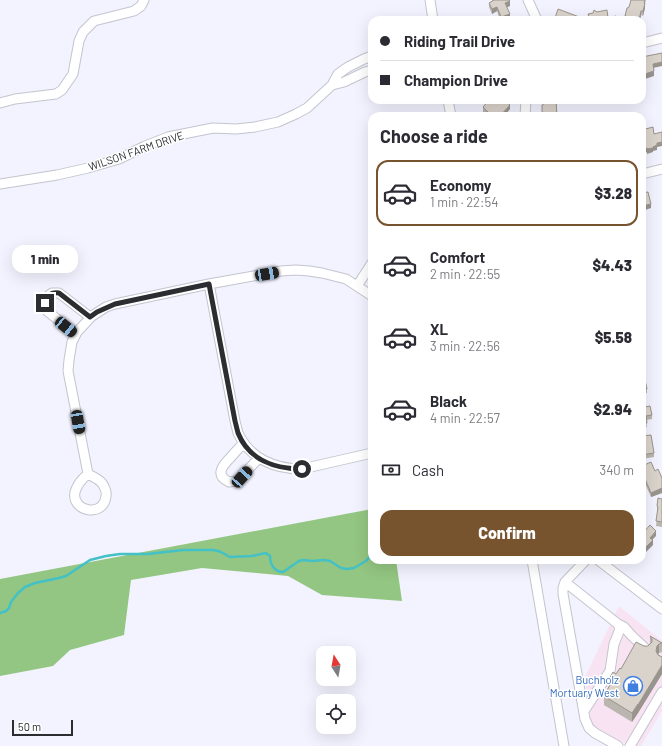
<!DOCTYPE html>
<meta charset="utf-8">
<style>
:root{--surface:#fff;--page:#f7f7f7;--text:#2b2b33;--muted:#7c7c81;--line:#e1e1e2;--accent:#77542d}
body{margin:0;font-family:Barlow,sans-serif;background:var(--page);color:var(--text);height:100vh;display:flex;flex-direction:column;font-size:15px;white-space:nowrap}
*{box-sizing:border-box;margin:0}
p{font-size:13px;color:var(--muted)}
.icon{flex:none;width:22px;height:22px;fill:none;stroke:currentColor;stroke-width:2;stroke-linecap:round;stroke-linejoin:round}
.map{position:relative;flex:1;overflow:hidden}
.side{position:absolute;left:368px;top:112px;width:278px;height:452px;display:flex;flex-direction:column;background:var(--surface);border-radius:12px;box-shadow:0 4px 16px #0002}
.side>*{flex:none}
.top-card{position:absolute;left:368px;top:16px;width:278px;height:88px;border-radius:12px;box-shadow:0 4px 16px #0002;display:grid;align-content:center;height:88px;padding:0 12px;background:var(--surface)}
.needle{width:26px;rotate:349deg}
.tools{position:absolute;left:316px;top:646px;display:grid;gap:8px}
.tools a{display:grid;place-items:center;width:40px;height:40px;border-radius:8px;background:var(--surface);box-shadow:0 4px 16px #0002;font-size:20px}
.scale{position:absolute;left:12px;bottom:10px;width:61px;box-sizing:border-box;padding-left:4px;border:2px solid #2c2d31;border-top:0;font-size:11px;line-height:14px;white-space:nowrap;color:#2c2d31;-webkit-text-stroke:3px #fff;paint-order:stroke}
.end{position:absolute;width:18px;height:18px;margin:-9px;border:5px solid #2c2d31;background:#fff;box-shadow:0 0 0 2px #fff}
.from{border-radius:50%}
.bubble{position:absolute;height:28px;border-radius:12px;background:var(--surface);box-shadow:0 4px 16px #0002;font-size:13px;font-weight:800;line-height:28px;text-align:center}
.car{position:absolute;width:12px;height:24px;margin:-12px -6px;border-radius:5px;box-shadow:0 0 3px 1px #0007;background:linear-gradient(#222 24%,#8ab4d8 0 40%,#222 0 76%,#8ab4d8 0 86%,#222 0)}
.top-card b{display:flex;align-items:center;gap:14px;height:38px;font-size:15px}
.top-card b+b{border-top:1px solid var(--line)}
.top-card i{width:10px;height:10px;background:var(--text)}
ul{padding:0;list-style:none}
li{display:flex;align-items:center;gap:12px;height:66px;margin:0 8px 6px;padding:0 4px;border:2px solid transparent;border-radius:12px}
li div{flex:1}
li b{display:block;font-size:15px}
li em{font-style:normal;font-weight:800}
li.active{border-color:var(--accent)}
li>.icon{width:36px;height:36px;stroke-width:1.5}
h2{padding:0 12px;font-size:18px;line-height:48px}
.pay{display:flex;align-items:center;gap:10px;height:44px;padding:0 12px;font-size:15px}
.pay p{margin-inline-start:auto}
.primary-button{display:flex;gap:8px;margin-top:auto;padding:8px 12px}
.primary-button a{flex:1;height:46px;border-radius:12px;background:var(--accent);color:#fff;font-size:16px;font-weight:800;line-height:46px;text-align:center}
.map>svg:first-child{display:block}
.commercial{fill:#f8e3f3}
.forest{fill:#93c682}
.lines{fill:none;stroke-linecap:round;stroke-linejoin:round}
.stream{stroke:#43c1c7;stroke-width:2.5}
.minor-casing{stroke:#c3c4ce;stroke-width:11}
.minor{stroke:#fff;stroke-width:9}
.wall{fill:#bbb5af}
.shaded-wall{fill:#99948e}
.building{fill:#dad3cb;stroke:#99948e}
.route{stroke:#2c2d31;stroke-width:5}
.labels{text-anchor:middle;stroke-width:3;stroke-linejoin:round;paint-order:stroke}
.street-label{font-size:11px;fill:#2c2d31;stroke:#fff}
.shop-label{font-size:11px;fill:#366cbe;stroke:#fff;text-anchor:end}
</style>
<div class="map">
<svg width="662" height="746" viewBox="0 0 662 746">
<rect width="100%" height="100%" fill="#f2f3fe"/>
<!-- commercial -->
<path class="commercial" d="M619 606 662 641V711L641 746H630L591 725 585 677Z"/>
<!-- forest -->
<path class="forest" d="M372 509V560H396L402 601 322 595 288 576 202 568 131 580 124 635 70 650 53 666 0 676V579Z"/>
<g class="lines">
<!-- stream -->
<path class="stream" d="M0 613 6 611 9 608 11 602 18 593 25 587 35 583 59 578 66 576 90 560 106 556 120 554H148L183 550H214L221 552 230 557 252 556 266 553 270 556C270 564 274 572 283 572L299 561 303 560 312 561 324 560 330 561 341 568 347 569 354 568 366 561 371 555 372 547"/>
<defs>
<path id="minor" d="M430 0 433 20
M528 0 537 20
M642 43 662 38
M332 85 344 82 365 72 372 70
M448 100 451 116
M0 103 15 99 56 94 62 90 73 74 79 41 83 32 94 21 134 11 141 6 144 0
M525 116 526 100
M642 174 662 169
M0 184 57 175 88 168 119 159 145 146 168 137 213 128 236 129 255 127 278 122 296 114 307 108 332 85 338 74 348 67 364 59 372 56
M209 284 235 421C236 425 237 429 238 433 250 459 275 469 302 469L372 453
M357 286 372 263
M76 334 47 311 45 303 48 296 52 293H59L90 317
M244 443C240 447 235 452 231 457 223 465 214 475 229 482L237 481 259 458
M88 474C83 478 77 485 75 492 71 512 104 518 106 496 107 492 104 485 101 482 98 479 92 476 88 474L68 371 69 360 72 342 77 332 92 316 106 307 115 304 209 284 281 271 296 270 309 271 322 273 346 279 372 296
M532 560 564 746
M586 560 565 582 563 588V594L585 719 589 728 595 733 618 746
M598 560 662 609
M565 582 618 624 620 629 614 644 610 671 584 711
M618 624 624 627 632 636 646 649
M630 746 662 692"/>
</defs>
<!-- minor casing -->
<use href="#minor" class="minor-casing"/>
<!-- minor -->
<use href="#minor" class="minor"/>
</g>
<!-- wall -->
<path class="wall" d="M492 0H509L510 6 507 7 510 18 505 20H500L497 11 492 14 489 7V3L492 1Z
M646 0 645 3V8L643 16 641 15 640 20H625V16Z
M483 107 510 109 504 116H487L483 112Z
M642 370 644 380 647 389V393L642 394Z
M642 405 652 415V419L646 420 647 427 642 428Z
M642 436 654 453V457L642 459Z
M642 466 655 471 662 478V493L651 497 642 477Z
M662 499V527L656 526 658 511H657V506Z
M650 636 662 643V652L659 653 658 654 662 657V674L638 713 632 722 604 705V696L609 687V679L616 674 644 646H648L650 643Z"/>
<!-- shaded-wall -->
<path class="shaded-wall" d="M510 1V6L505 8V3Z
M645 3V8L643 16V11Z
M497 7V11L492 14V9Z
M641 11V15L640 20H639Z
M510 14V18L505 20H501V17Z
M662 62V66L653 68V64Z
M654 71V76L642 80V75Z
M510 105V109L504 116H500Z
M662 142V146L657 147V150L653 151V152L647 154V149L653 147 657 143Z
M647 148V152L642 154V149Z
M651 204V208L642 211V206Z
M662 488V493L651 497V493Z
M656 531V536L650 542V538Z
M653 540V545L642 556V551Z
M659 644V653L657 655 656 651 657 646Z
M662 665V674L638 713V705Z
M638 704V713L632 722V713Z"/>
<!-- building -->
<path class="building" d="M494 0H509L510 1 505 3 510 14 501 17 497 7 492 9 489 3Z
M631 0H645L644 3H645L643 11H641L639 20 625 16 627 8 629 7Z
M558 9 582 18V20H560L555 18Z
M594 10 597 12 607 10 608 18 616 16 617 20H590L588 14 593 13Z
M662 53V62L653 64 654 71 642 75V57Z
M489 100H504L510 105 500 116 499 115 498 116H488L490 114 483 107Z
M543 100H556L557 116H542V105H543Z
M653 127 654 134 662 132V142L657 143V145L653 147V148L647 149V148L642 149V130Z
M648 192 651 204 642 206V193Z
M642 370 644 380H645L647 389H642Z
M642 405H644L645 407 650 406 652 415 646 416 647 423 642 424Z
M651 435 654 453 642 455V436Z
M651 462 655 471 658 469 662 478V488L651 493 642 472V466Z
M658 498 662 499V522L656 521 658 507 657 506Z
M650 525 656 531 650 538 653 540 642 551V534Z
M650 636 662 643 659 644 657 646 656 651 658 655 662 657V665L638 705V704L632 713 604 696 612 681 609 679 613 672 616 674 620 668 621 669 636 642 644 646H648L652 642V639Z"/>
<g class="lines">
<!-- route -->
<path class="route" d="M45 303C47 295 52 292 59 293L90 317 97 312 115 304 209 284 235 421C236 425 237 429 238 433 249 460 275 469 302 469"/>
</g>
<!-- icons -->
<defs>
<symbol id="shop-ring" viewBox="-11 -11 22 22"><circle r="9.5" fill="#fff" stroke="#3f7fe0" stroke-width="1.5"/><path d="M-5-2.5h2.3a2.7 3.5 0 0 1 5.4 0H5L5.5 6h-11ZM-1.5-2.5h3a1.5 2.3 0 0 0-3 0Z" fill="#3f7fe0"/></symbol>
</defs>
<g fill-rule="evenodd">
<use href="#shop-ring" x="622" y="675" width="22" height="22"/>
</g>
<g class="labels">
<!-- street labels -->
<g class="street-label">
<text transform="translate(136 151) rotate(-19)" y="4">WILSON FARM DRIVE</text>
</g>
<!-- shop labels -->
<g class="shop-label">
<text x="619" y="684">Buchholz<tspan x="619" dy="13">Mortuary West</tspan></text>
</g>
</g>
</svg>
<div class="tools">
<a><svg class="needle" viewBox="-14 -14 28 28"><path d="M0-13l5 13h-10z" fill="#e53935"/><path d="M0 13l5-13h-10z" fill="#7c7c81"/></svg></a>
<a><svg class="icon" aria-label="locate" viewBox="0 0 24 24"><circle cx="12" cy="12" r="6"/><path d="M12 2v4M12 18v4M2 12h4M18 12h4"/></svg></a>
</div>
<div class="scale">50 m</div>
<i class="end from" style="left:302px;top:469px"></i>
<i class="end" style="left:45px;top:303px"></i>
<div class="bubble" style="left:12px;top:245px;width:66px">1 min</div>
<i class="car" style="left:267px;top:274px;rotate:80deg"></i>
<i class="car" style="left:66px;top:327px;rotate:129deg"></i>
<i class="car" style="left:78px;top:422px;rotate:170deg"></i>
<i class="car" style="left:242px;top:477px;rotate:42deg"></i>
<div class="top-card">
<b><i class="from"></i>Riding Trail Drive</b>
<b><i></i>Champion Drive</b>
</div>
<section class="side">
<h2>Choose a ride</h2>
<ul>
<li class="active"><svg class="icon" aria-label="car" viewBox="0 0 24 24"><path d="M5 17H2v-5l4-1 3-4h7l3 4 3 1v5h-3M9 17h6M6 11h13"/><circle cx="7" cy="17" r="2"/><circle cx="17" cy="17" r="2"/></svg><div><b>Economy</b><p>1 min · 22:54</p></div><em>$3.28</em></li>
<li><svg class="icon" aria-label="car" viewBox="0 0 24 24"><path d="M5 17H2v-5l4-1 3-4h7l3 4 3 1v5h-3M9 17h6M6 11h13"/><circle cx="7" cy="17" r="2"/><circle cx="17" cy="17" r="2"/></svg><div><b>Comfort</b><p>2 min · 22:55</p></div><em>$4.43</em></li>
<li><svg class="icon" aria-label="car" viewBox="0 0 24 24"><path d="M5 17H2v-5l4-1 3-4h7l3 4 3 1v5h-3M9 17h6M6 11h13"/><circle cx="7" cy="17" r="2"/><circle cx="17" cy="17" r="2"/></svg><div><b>XL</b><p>3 min · 22:56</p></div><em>$5.58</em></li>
<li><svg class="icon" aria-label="car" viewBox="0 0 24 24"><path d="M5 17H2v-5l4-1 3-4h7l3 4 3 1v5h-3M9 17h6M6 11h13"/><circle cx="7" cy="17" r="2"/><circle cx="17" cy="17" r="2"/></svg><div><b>Black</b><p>4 min · 22:57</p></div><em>$2.94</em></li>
</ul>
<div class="pay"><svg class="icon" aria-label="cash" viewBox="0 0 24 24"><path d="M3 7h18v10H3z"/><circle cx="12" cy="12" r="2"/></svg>Cash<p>340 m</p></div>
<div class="primary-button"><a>Confirm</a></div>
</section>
</div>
